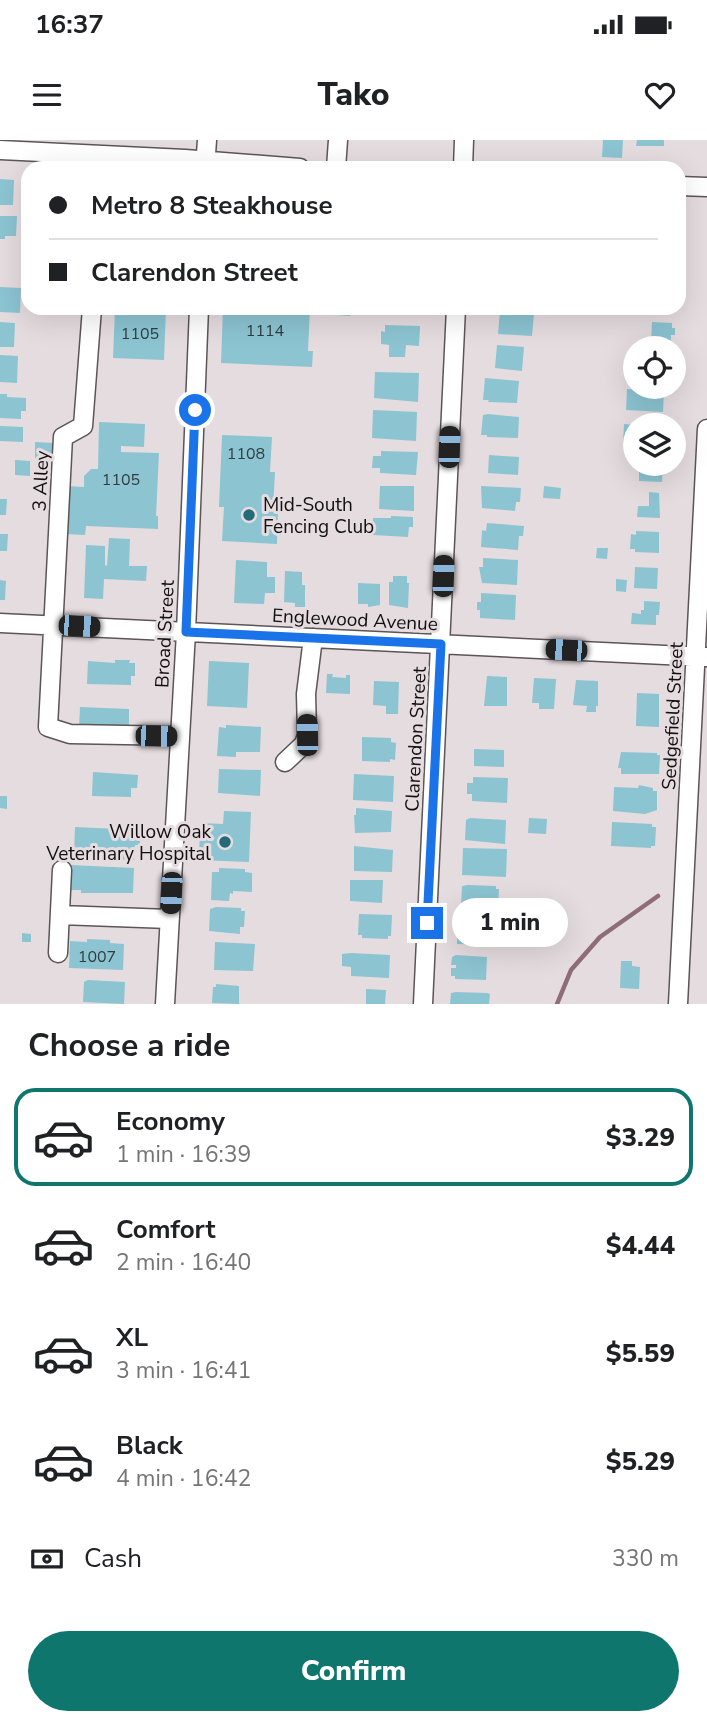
<!DOCTYPE html>
<meta charset="utf-8">
<style>
:root{--surface:#fff;--page:#f2f2f2;--text:#202124;--muted:#757577;--line:#e0e0e0;--accent:#0f766e}
body{margin:0;font-family:"Nunito Sans",sans-serif;background:var(--page);color:var(--text);height:100vh;display:flex;flex-direction:column;font-size:26px;white-space:nowrap}
*{box-sizing:border-box;margin:0}
p{font-size:23px;color:var(--muted)}
.icon{flex:none;width:38px;height:38px;fill:none;stroke:currentColor;stroke-width:2;stroke-linecap:round;stroke-linejoin:round}
.map{position:relative;height:864px;overflow:hidden}
.sheet{display:flex;flex-direction:column;background:var(--surface);flex:1}
.sheet>*{flex:none}
.hud{position:absolute;left:21px;top:21px;width:665px;height:154px;border-radius:21px;box-shadow:0 7px 28px #0002;display:grid;align-content:center;height:154px;padding:0 28px;background:var(--surface)}
.controls{position:absolute;left:623px;top:196px;display:grid;gap:14px}
.controls a{display:grid;place-items:center;width:63px;height:63px;border-radius:50%;background:var(--surface);box-shadow:0 7px 28px #0002;font-size:35px}
.end{position:absolute;width:32px;height:32px;margin:-16px;border:9px solid #1a73e8;background:#fff;box-shadow:0 0 0 4px #fff}
.from{border-radius:50%}
.bubble{position:absolute;height:49px;border-radius:24px;background:var(--surface);box-shadow:0 7px 28px #0002;font-size:23px;font-weight:800;line-height:49px;text-align:center}
.car{position:absolute;width:21px;height:42px;margin:-21px -10px;border-radius:9px;box-shadow:0 0 5px 2px #0007;background:linear-gradient(#222 24%,#8ab4d8 0 40%,#222 0 76%,#8ab4d8 0 86%,#222 0)}
.hud b{display:flex;align-items:center;gap:24px;height:66px;font-size:26px}
.hud b+b{border-top:2px solid var(--line)}
.hud i{width:18px;height:18px;background:var(--text)}
ul{padding:0;list-style:none}
li{display:flex;align-items:center;gap:21px;height:98px;margin:0 14px 10px;padding:0 14px;border:4px solid transparent;border-radius:21px}
li div{flex:1}
li b{display:block;font-size:26px}
li em{font-style:normal;font-weight:800}
li.current{border-color:var(--accent)}
li>.icon{width:63px;height:63px;stroke-width:1.5}
h2{padding:0 28px;font-size:32px;line-height:84px}
.pay{display:flex;align-items:center;gap:18px;height:77px;padding:0 28px;font-size:26px}
.pay p{margin-inline-start:auto}
.primary-button{display:flex;gap:14px;margin-top:auto;padding:14px 28px}
.primary-button a{flex:1;height:80px;border-radius:42px;background:var(--accent);color:#fff;font-size:28px;font-weight:800;line-height:80px;text-align:center}
.status{display:flex;justify-content:space-between;align-items:center;height:49px;padding:0 35px;background:var(--surface);direction:ltr}
.status svg{height:19px;fill:currentColor}
header{display:flex;justify-content:space-between;align-items:center;height:91px;padding:0 28px;background:var(--surface);font-size:32px;font-weight:800}
.map>svg:first-child{display:block}
.lines{fill:none;stroke-linecap:round;stroke-linejoin:round}
.stream{stroke:#8f6d78;stroke-width:4.5}
.building{fill:#8cc4d2}
.minor-casing{stroke:#5c5456;stroke-width:21}
.minor{stroke:#fff;stroke-width:18}
.route{stroke:#1a73e8;stroke-width:9}
.poi-dot{fill:#246a79;stroke:#e5dcdf;stroke-width:2.5}
.labels{text-anchor:middle;stroke-width:6;stroke-linejoin:round;paint-order:stroke}
.number-label{font-size:16px;fill:#303c40}
.street-label{font-size:19px;fill:#120f10;stroke:#e5dcdf}
.poi-label{font-size:19px;fill:#120f10;stroke:#e5dcdf;text-anchor:start}
</style>
<div class="status"><b>16:37</b><svg viewBox="0 0 49 12"><path d="M0 12V9h3v3zM5 12V6h3v6zM10 12V3h3v9zM15 12V0h3v12zM26 1h20v11H26zM47 4h2v5h-2z"/></svg></div>
<header><svg class="icon" aria-label="menu" viewBox="0 0 24 24"><path d="M4 6h16M4 12h16M4 18h16"/></svg>Tako<svg class="icon" aria-label="heart" viewBox="0 0 24 24"><path d="M12 20l-8-8c-3-5 5-10 8-4 3-6 11-1 8 4z"/></svg></header>
<div class="map">
<svg width="707" height="864" viewBox="0 0 707 864">
<rect width="100%" height="100%" fill="#e5dcdf"/>
<g class="lines">
<!-- stream -->
<path class="stream" d="M557 864 571 830 600 797 658 756"/>
</g>
<!-- building -->
<path class="building" d="M603 0H623L622 18 602 17Z
M637 0H664V6H636Z
M0 39 14 40 13 65H0Z
M0 76H17L16 96H5V99H0Z
M679 93H685V126H679Z
M0 147 21 148 20 173 0 172Z
M115 168H166L164 220 113 218Z
M223 168H310L308 211H313L312 227 221 223Z
M335 168H350V176L335 175Z
M500 171 534 173 532 196 498 194Z
M0 182 15 183 14 207H0Z
M652 182 672 183V188H675V195H671V202L651 201Z
M385 185 420 186 419 206 406 205 405 217H389V205L381 204V191L385 192Z
M497 205 524 207 522 231 495 228Z
M0 215 18 216 17 243 0 242Z
M375 232 419 233 418 262 374 258Z
M485 238 519 241 517 263 488 262 489 260H483Z
M627 249 664 251 663 272 626 270Z
M0 254H7V257L26 258V271H21V279L0 278Z
M373 270 417 272 416 301 372 298Z
M488 274 519 277 518 298 487 297V295H481L483 275Z
M99 282 145 284 144 307 121 306V312L159 313 156 376H158V389L86 386 85 395 65 394 67 346 84 347V336L91 329H98Z
M624 284 635 285V307L623 306Z
M0 286 23 287V302L0 301Z
M222 295 272 297 270 332H275L273 369H278L277 404 222 401 224 367H219Z
M35 302 53 303 52 318H35Z
M381 311 418 312 416 335 380 333V328H372L373 316H381Z
M489 315 519 317 518 335 488 333Z
M15 320 30 321V336L15 335Z
M639 324H663L662 342 639 341Z
M380 346H414V371L379 369Z
M481 346 521 348 520 362H516L515 371 482 368Z
M544 346 561 348 560 359 543 358Z
M649 352 659 353 660 378 637 377 638 366H649Z
M0 359H7L6 375H0Z
M391 376 413 377V387H409L408 397 373 395V378H391Z
M487 383 524 386 523 396H519L518 410 481 407 482 390 486 391Z
M636 391 659 392V413L635 412V409H630L631 394 636 395Z
M0 394H8L7 411H0Z
M109 398 130 399 129 426H147L146 441 104 439 103 459 84 458 86 405 105 406V425L107 426Z
M597 408H608L607 419 596 418Z
M483 418 518 420 517 445 482 443 479 427H483Z
M236 420 267 422V437H275V453H265L264 464 234 463Z
M635 427 658 428 657 449 634 448Z
M285 431 302 432V445H305V467H295V463L284 462Z
M393 436H407V443H409L408 468 389 465V442H393Z
M616 439 627 440 626 452 616 451Z
M0 440 6 441 5 460H0Z
M358 443 380 444V465L368 467V464H358Z
M481 453 516 455 515 480 480 478V470H477V462H481Z
M644 461 660 462 659 475H656V485L631 484 632 473 641 474V470H644Z
M115 520H130L129 523H135V536H131V545L87 544 88 521 115 523Z
M209 521 249 523 247 568 207 566Z
M327 534H333L332 537 346 538V535H350V554L326 553Z
M487 536 507 537V566H484Z
M534 538 556 539 554 569H539V563H532Z
M576 540 598 541V566H596V572H586L587 566 573 565Z
M374 541 399 542 398 574H386V566L373 565Z
M637 553 659 554V587L636 586Z
M80 567 129 569V590L79 588Z
M226 585 261 587 260 612H236V617L217 616 219 587 226 588Z
M362 597 391 598V602L396 603 395 620 390 619V622L362 621Z
M474 609 504 610V627L474 626Z
M621 612 657 613V615H660L659 634H621V628H618Z
M219 629 261 630 260 656 218 653Z
M93 632 138 635 137 648H131V657L92 656Z
M354 634 394 636 393 662 353 660Z
M473 637 508 638 507 663 472 661V654H467V643H473Z
M639 645 653 648V651H657V670L645 674 613 671 614 647 638 648Z
M0 656H7V669L0 668Z
M356 668 392 671 391 692 355 693 354 675H356Z
M224 671 251 672 249 722 199 720 200 683 223 684Z
M470 678 506 680 505 704 465 700 466 680Z
M529 678 547 679 546 694 528 693Z
M612 682 652 684V687H656L655 706H651V708L611 706Z
M75 687 140 690V705H135L134 720 74 717Z
M354 706 393 710 392 732 354 731Z
M463 708 507 709 506 737 462 735Z
M70 725 134 728 133 753H81V750H69Z
M219 728 245 729V732L252 733V752L233 751V754L230 753 229 761 211 760 212 732H219Z
M350 740H383L382 763 350 761Z
M468 745 496 746V749H499L498 767H495V770L467 769V767L461 766 462 746Z
M216 767 241 768V771H245L244 787H240V794L209 791 210 769Z
M359 774 392 775 391 796H388V799L362 798V795H358Z
M458 781 490 782 489 805 457 804Z
M22 793 31 794V802H22Z
M87 799 110 800V803L124 804 123 830 69 828 70 801 87 802Z
M215 802 255 804 253 831 214 830Z
M351 813 390 815 389 838 351 836V827L342 826V814Z
M456 815 487 817 486 840 455 839V836H451V828H456V825H451L452 817Z
M621 821H632V826L640 827 639 849 620 848Z
M88 840 125 842 124 864 83 862 84 842Z
M216 844 239 846V864L212 863 213 847H216Z
M366 849 386 850 385 864H366Z
M456 852 487 853 490 854 489 864H450L451 853Z"/>
<g class="lines">
<defs>
<path id="minor" d="M0 10 185 19 300 28
M205 28 207 0
M336 28 338 0
M463 28 464 0
M679 46 707 47
M92 168 83 286 63 297 48 587 70 594 180 596
M0 483 707 517
M285 622 304 604 307 595 306 554 313 498
M60 775 169 779
M58 813 62 730
M165 864 186 492 199 168
M423 864 456 168
M678 864 707 289"/>
</defs>
<!-- minor casing -->
<use href="#minor" class="minor-casing"/>
<!-- minor -->
<use href="#minor" class="minor"/>
</g>
<g class="lines">
<!-- route -->
<path class="route" d="M195 270 186 492 441 504 427 783"/>
</g>
<!-- markers -->
<g class="poi-dot">
<circle cx="249" cy="375" r="7"/>
<circle cx="225" cy="702" r="7"/>
</g>
<g class="labels">
<!-- number labels -->
<g class="number-label">
<text x="265" y="196">1114</text>
<text x="140" y="199">1105</text>
<text x="246" y="319">1108</text>
<text x="121" y="345">1105</text>
<text x="97" y="822">1007</text>
</g>
<!-- street labels -->
<g class="street-label">
<text transform="translate(40 341) rotate(-87)" y="7">3 Alley</text>
<text transform="translate(355 479) rotate(3)" y="7">Englewood Avenue</text>
<text transform="translate(164 494) rotate(-87)" y="7">Broad Street</text>
<text transform="translate(672 576) rotate(-87)" y="7">Sedgefield Street</text>
<text transform="translate(415 599) rotate(-87)" y="7">Clarendon Street</text>
</g>
<!-- poi labels -->
<g class="poi-label">
<text x="263" y="371">Mid-South<tspan x="263" dy="22">Fencing Club</tspan></text>
<text x="211" y="698" text-anchor="end">Willow Oak<tspan x="211" dy="22">Veterinary Hospital</tspan></text>
</g>
</g>
</svg>
<div class="controls">
<a><svg class="icon" aria-label="locate" viewBox="0 0 24 24"><circle cx="12" cy="12" r="6"/><path d="M12 2v4M12 18v4M2 12h4M18 12h4"/></svg></a>
<a><svg class="icon" aria-label="layers" viewBox="0 0 24 24"><path d="M12 4l9 5-9 5-9-5zM3 14l9 5 9-5"/></svg></a>
</div>
<i class="end from" style="left:195px;top:270px"></i>
<i class="end" style="left:427px;top:783px"></i>
<div class="bubble" style="left:452px;top:758px;width:116px">1 min</div>
<i class="car" style="left:449px;top:307px;rotate:2deg"></i>
<i class="car" style="left:443px;top:436px;rotate:2deg"></i>
<i class="car" style="left:79px;top:486px;rotate:93deg"></i>
<i class="car" style="left:566px;top:510px;rotate:273deg"></i>
<i class="car" style="left:307px;top:595px;rotate:359deg"></i>
<i class="car" style="left:156px;top:596px;rotate:91deg"></i>
<i class="car" style="left:171px;top:753px;rotate:183deg"></i>
<div class="hud">
<b><i class="from"></i>Metro 8 Steakhouse</b>
<b><i></i>Clarendon Street</b>
</div>
</div>
<section class="sheet">
<h2>Choose a ride</h2>
<ul>
<li class="current"><svg class="icon" aria-label="car" viewBox="0 0 24 24"><path d="M5 17H2v-5l4-1 3-4h7l3 4 3 1v5h-3M9 17h6M6 11h13"/><circle cx="7" cy="17" r="2"/><circle cx="17" cy="17" r="2"/></svg><div><b>Economy</b><p>1 min · 16:39</p></div><em>$3.29</em></li>
<li><svg class="icon" aria-label="car" viewBox="0 0 24 24"><path d="M5 17H2v-5l4-1 3-4h7l3 4 3 1v5h-3M9 17h6M6 11h13"/><circle cx="7" cy="17" r="2"/><circle cx="17" cy="17" r="2"/></svg><div><b>Comfort</b><p>2 min · 16:40</p></div><em>$4.44</em></li>
<li><svg class="icon" aria-label="car" viewBox="0 0 24 24"><path d="M5 17H2v-5l4-1 3-4h7l3 4 3 1v5h-3M9 17h6M6 11h13"/><circle cx="7" cy="17" r="2"/><circle cx="17" cy="17" r="2"/></svg><div><b>XL</b><p>3 min · 16:41</p></div><em>$5.59</em></li>
<li><svg class="icon" aria-label="car" viewBox="0 0 24 24"><path d="M5 17H2v-5l4-1 3-4h7l3 4 3 1v5h-3M9 17h6M6 11h13"/><circle cx="7" cy="17" r="2"/><circle cx="17" cy="17" r="2"/></svg><div><b>Black</b><p>4 min · 16:42</p></div><em>$5.29</em></li>
</ul>
<div class="pay"><svg class="icon" aria-label="cash" viewBox="0 0 24 24"><path d="M3 7h18v10H3z"/><circle cx="12" cy="12" r="2"/></svg>Cash<p>330 m</p></div>
<div class="primary-button"><a>Confirm</a></div>
</section>
